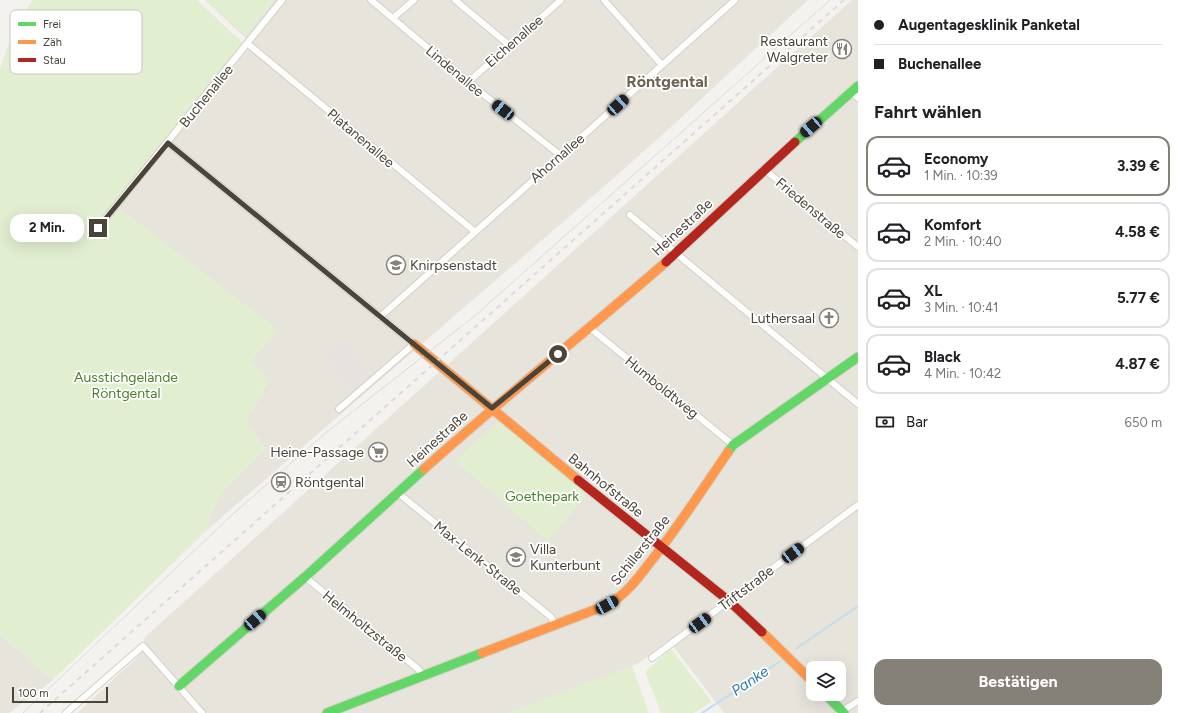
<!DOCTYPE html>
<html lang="de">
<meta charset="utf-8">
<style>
:root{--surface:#fff;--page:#f6f6f6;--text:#202124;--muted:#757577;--line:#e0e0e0;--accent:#868178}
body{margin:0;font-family:Figtree,sans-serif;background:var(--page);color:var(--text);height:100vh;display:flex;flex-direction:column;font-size:15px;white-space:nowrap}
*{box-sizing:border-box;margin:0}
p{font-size:13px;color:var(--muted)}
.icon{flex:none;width:22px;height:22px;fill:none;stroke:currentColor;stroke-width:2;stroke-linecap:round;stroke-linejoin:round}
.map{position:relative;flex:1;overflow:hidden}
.sheet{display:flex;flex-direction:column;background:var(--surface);width:320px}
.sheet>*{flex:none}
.top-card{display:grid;align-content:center;height:88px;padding:0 16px;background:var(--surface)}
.fabs{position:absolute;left:806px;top:661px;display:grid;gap:8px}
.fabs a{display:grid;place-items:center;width:40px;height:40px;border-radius:8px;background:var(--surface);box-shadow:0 4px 16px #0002;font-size:20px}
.scale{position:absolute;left:12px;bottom:10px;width:96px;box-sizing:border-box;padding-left:4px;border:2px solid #4b4439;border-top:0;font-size:11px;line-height:14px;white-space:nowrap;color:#4b4439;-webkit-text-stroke:3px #fff;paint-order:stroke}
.end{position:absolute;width:18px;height:18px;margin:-9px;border:5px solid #4b4439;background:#fff;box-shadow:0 0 0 2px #fff}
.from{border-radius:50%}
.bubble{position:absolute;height:28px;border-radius:12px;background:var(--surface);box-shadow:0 4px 16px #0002;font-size:13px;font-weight:700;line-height:28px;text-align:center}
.car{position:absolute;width:12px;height:24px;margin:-12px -6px;border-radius:5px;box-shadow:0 0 3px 1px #0007;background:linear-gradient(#222 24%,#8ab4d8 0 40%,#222 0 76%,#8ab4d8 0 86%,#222 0)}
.top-card b{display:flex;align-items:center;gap:14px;height:38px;font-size:15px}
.top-card b+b{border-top:1px solid var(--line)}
.top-card i{width:10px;height:10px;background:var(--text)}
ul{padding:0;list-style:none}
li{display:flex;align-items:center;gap:12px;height:60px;margin:0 8px 6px;padding:0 8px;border:2px solid var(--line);border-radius:12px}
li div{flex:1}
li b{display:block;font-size:15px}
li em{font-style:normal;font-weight:700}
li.current{border-color:var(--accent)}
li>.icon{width:36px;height:36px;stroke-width:1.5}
h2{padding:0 16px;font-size:18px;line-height:48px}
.pay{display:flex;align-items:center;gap:10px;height:44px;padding:0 16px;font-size:15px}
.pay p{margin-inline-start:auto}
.button{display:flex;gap:8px;margin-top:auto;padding:8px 16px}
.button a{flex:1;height:46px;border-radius:12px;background:var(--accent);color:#fff;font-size:16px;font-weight:700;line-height:46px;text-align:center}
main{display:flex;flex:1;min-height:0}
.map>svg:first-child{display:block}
.residential{fill:#e7e4dc;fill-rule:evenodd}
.green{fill:#e1eecf}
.parking{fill:#e6e3df}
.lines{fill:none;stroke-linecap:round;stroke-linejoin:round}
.stream{stroke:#c0ddf1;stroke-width:2}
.street-casing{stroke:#d2d0cb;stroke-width:8}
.fast-casing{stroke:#d3cfc5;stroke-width:11}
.slow-casing{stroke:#d3cfc5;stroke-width:11}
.jam-casing{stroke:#d3cfc5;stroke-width:11}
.street{stroke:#fdfdfc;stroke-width:6}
.fast{stroke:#63d668;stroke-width:9}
.slow{stroke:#ff974d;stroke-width:9}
.jam{stroke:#b3261e;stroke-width:9}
.tram{stroke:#dbdbda;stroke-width:1}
.rail{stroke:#dbdbda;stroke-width:2;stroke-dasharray:5 5;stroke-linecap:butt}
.route{stroke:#4b4439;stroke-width:5}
.labels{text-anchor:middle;stroke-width:3.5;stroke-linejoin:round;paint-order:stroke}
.street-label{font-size:14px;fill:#4b4439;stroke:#fff}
.poi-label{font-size:14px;fill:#4b4439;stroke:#fff;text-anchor:end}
.park-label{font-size:14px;fill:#4a7f2a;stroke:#fff}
.water-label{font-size:15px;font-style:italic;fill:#2e7ab2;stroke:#fff}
.quarter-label{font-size:16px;font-weight:bold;fill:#6e6250;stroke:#fff}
.key{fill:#fff;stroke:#c9c7c4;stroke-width:1}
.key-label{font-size:11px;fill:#4b4439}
</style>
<main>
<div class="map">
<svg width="858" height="713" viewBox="0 0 858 713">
<rect width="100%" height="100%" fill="#f4f2ee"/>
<!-- residential -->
<path class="residential" d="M205 0H808L670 128 600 190 208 529 209 516 223 491 265 448 246 422 269 380 250 363 117 207 252 44Z
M852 0H858V713H724L669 641 637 664 509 713H77L140 655 145 637ZM813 668H839V694H813Z
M0 634 53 680 9 713H0Z"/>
<!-- green -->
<path class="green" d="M33 0H197L244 44 114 204 278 330 250 363 269 380 246 422 265 448 223 491 209 516 208 529 53 680 0 634V69L15 25Z
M206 0H275L246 36Z
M499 422 587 494 548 541 455 461Z
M671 649 712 702 693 713H661L645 672Z
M632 666 649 713H509L631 666Z"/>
<!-- parking -->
<path class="parking" d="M345 340 372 382 354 396 326 356Z"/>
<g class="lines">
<!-- stream -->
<path class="stream" d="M797 648 858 606
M702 713 779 662"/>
<defs>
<path id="street" d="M371 0 468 82 560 155
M455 0 509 45
M604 0 662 65
M393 18 414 0
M248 44 474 231
M468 82 561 0
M851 92 858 98
M168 143 414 344 339 409
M764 169 858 247
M630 215 858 404
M98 228 282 0
M380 317 735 0
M590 328 733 445
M398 493 551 617 555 625
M305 577 417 668 424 676
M652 658 858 505
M66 713 143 646 202 713
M839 713 858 701"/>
<path id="fast" d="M795 142 858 86
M728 452 733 445 858 357
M179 686 305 577 424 469
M825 694 844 713
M327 713 482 653"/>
<path id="slow" d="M414 344 578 480
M424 469C503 398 586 332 666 262
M762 632 813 682
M482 653 607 605C625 595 636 581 648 565 677 529 702 490 728 452"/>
<path id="jam" d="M666 262 795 142
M578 480 729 601 762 632"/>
</defs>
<!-- street casing -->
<use href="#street" class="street-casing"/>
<!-- fast casing -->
<use href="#fast" class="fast-casing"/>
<!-- slow casing -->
<use href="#slow" class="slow-casing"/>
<!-- jam casing -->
<use href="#jam" class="jam-casing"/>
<!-- street -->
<use href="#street" class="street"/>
<!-- fast -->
<use href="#fast" class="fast"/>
<!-- slow -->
<use href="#slow" class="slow"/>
<!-- jam -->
<use href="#jam" class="jam"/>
<!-- tram -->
<path class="tram" d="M23 713 233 514 328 431 477 314 830 0"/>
<!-- rail -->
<path class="rail" d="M40 713 844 0"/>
</g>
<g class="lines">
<!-- route -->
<path class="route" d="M98 228 168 143 492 408 558 354"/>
</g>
<!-- icons -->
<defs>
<symbol id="restaurant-ring" viewBox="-11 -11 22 22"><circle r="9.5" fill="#fff" stroke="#868178" stroke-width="1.5"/><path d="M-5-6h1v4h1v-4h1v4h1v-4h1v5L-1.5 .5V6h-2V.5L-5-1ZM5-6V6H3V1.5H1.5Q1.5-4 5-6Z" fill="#868178"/></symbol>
<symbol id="school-ring" viewBox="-11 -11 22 22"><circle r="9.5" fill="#fff" stroke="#868178" stroke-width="1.5"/><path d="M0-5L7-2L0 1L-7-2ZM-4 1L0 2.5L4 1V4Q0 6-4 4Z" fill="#868178"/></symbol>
<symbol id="church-ring" viewBox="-11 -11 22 22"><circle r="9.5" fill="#fff" stroke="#868178" stroke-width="1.5"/><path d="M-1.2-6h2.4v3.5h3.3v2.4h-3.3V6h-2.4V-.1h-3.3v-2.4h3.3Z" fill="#868178"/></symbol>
<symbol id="supermarket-ring" viewBox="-11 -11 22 22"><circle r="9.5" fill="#fff" stroke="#868178" stroke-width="1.5"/><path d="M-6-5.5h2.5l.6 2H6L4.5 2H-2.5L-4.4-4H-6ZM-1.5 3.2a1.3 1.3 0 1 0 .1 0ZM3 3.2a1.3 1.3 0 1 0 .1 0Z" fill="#868178"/></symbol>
<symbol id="station-ring" viewBox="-11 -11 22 22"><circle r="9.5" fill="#fff" stroke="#868178" stroke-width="1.5"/><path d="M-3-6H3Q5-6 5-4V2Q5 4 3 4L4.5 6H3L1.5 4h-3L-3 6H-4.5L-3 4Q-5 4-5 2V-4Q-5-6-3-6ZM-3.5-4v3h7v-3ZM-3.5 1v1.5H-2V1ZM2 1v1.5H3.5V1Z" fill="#868178"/></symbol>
</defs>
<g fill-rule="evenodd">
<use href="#restaurant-ring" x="831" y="38" width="22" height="22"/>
<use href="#school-ring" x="385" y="254" width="22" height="22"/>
<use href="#church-ring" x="818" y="307" width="22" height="22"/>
<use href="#supermarket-ring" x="367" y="441" width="22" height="22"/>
<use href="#station-ring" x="270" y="471" width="22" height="22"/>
<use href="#school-ring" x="505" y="546" width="22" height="22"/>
</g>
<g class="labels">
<!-- street labels -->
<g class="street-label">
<text transform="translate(514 41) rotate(-41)" y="5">Eichenallee</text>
<text transform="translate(455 71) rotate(40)" y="5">Lindenallee</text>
<text transform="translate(206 96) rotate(-51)" y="5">Buchenallee</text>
<text transform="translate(361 138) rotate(40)" y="5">Platanenallee</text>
<text transform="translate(557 158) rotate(-41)" y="5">Ahornallee</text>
<text transform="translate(811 208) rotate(40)" y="5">Friedenstraße</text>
<text transform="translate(682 227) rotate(-43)" y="5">Heinestraße</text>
<text transform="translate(662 387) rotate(39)" y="5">Humboldtweg</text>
<text transform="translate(437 439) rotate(-42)" y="5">Heinestraße</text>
<text transform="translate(606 485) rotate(39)" y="5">Bahnhofstraße</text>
<text transform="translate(640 550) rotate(-51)" y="5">Schillerstraße</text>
<text transform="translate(478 558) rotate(39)" y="5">Max-Lenk-Straße</text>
<text transform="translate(746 588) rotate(-37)" y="5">Triftstraße</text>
<text transform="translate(365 626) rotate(39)" y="5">Helmholtzstraße</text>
</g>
<!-- poi labels -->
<g class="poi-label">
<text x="828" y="46">Restaurant<tspan x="828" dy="16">Walgreter</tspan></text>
<text x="410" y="270" text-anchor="start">Knirpsenstadt</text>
<text x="815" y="323">Luthersaal</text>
<text x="364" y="457">Heine-Passage</text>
<text x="295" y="487" text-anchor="start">Röntgental</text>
<text x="530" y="554" text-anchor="start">Villa<tspan x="530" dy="16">Kunterbunt</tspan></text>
</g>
<!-- park labels -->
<g class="park-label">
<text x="126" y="382">Ausstichgelände<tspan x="126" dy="16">Röntgental</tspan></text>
<text x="542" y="501">Goethepark</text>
</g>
<!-- water labels -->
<g class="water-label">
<text transform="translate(750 681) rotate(-34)" y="5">Panke</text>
</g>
<!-- quarter labels -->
<g class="quarter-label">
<text x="667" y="87">Röntgental</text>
</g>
</g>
<!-- legend -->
<rect x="10" y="10" width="132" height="64" rx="6" class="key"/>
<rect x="18" y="22" width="18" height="4" fill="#63d668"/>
<rect x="18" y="40" width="18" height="4" fill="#ff974d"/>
<rect x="18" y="58" width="18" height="4" fill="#b3261e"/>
<g class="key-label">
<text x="43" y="28">Frei</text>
<text x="43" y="46">Zäh</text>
<text x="43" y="64">Stau</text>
</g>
</svg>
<div class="fabs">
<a><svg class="icon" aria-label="layers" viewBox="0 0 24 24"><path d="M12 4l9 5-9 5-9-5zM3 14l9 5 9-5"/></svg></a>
</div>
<div class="scale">100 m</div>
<i class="end from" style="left:558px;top:354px"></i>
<i class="end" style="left:98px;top:228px"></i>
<div class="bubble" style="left:10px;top:214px;width:74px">2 Min.</div>
<i class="car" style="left:618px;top:105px;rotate:48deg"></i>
<i class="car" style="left:503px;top:110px;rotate:308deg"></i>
<i class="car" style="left:811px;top:127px;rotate:229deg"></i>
<i class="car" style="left:793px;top:553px;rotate:53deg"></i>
<i class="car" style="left:607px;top:605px;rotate:61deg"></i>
<i class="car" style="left:255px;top:620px;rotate:49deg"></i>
<i class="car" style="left:700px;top:623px;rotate:54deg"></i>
</div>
<section class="sheet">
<div class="top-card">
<b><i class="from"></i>Augentagesklinik Panketal</b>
<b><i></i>Buchenallee</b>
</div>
<h2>Fahrt wählen</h2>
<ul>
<li class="current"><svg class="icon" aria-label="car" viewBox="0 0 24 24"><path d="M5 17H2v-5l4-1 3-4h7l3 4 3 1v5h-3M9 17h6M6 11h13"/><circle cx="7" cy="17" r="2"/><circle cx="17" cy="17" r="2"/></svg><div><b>Economy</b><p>1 Min. · 10:39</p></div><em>3.39 €</em></li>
<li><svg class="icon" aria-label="car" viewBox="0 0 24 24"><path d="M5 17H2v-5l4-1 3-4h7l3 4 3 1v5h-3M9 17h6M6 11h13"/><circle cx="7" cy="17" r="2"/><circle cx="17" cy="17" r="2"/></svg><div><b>Komfort</b><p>2 Min. · 10:40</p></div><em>4.58 €</em></li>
<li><svg class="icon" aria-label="car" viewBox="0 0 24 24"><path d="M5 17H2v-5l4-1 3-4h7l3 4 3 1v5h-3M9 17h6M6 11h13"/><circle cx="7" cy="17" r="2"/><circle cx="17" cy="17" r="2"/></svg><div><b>XL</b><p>3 Min. · 10:41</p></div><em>5.77 €</em></li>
<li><svg class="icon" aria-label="car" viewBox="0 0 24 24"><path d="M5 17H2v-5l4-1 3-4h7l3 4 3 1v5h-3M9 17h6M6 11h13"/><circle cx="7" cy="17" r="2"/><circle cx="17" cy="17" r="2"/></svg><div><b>Black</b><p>4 Min. · 10:42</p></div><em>4.87 €</em></li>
</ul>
<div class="pay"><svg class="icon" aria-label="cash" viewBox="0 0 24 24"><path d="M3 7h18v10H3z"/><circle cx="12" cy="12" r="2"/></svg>Bar<p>650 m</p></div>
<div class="button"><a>Bestätigen</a></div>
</section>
</main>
